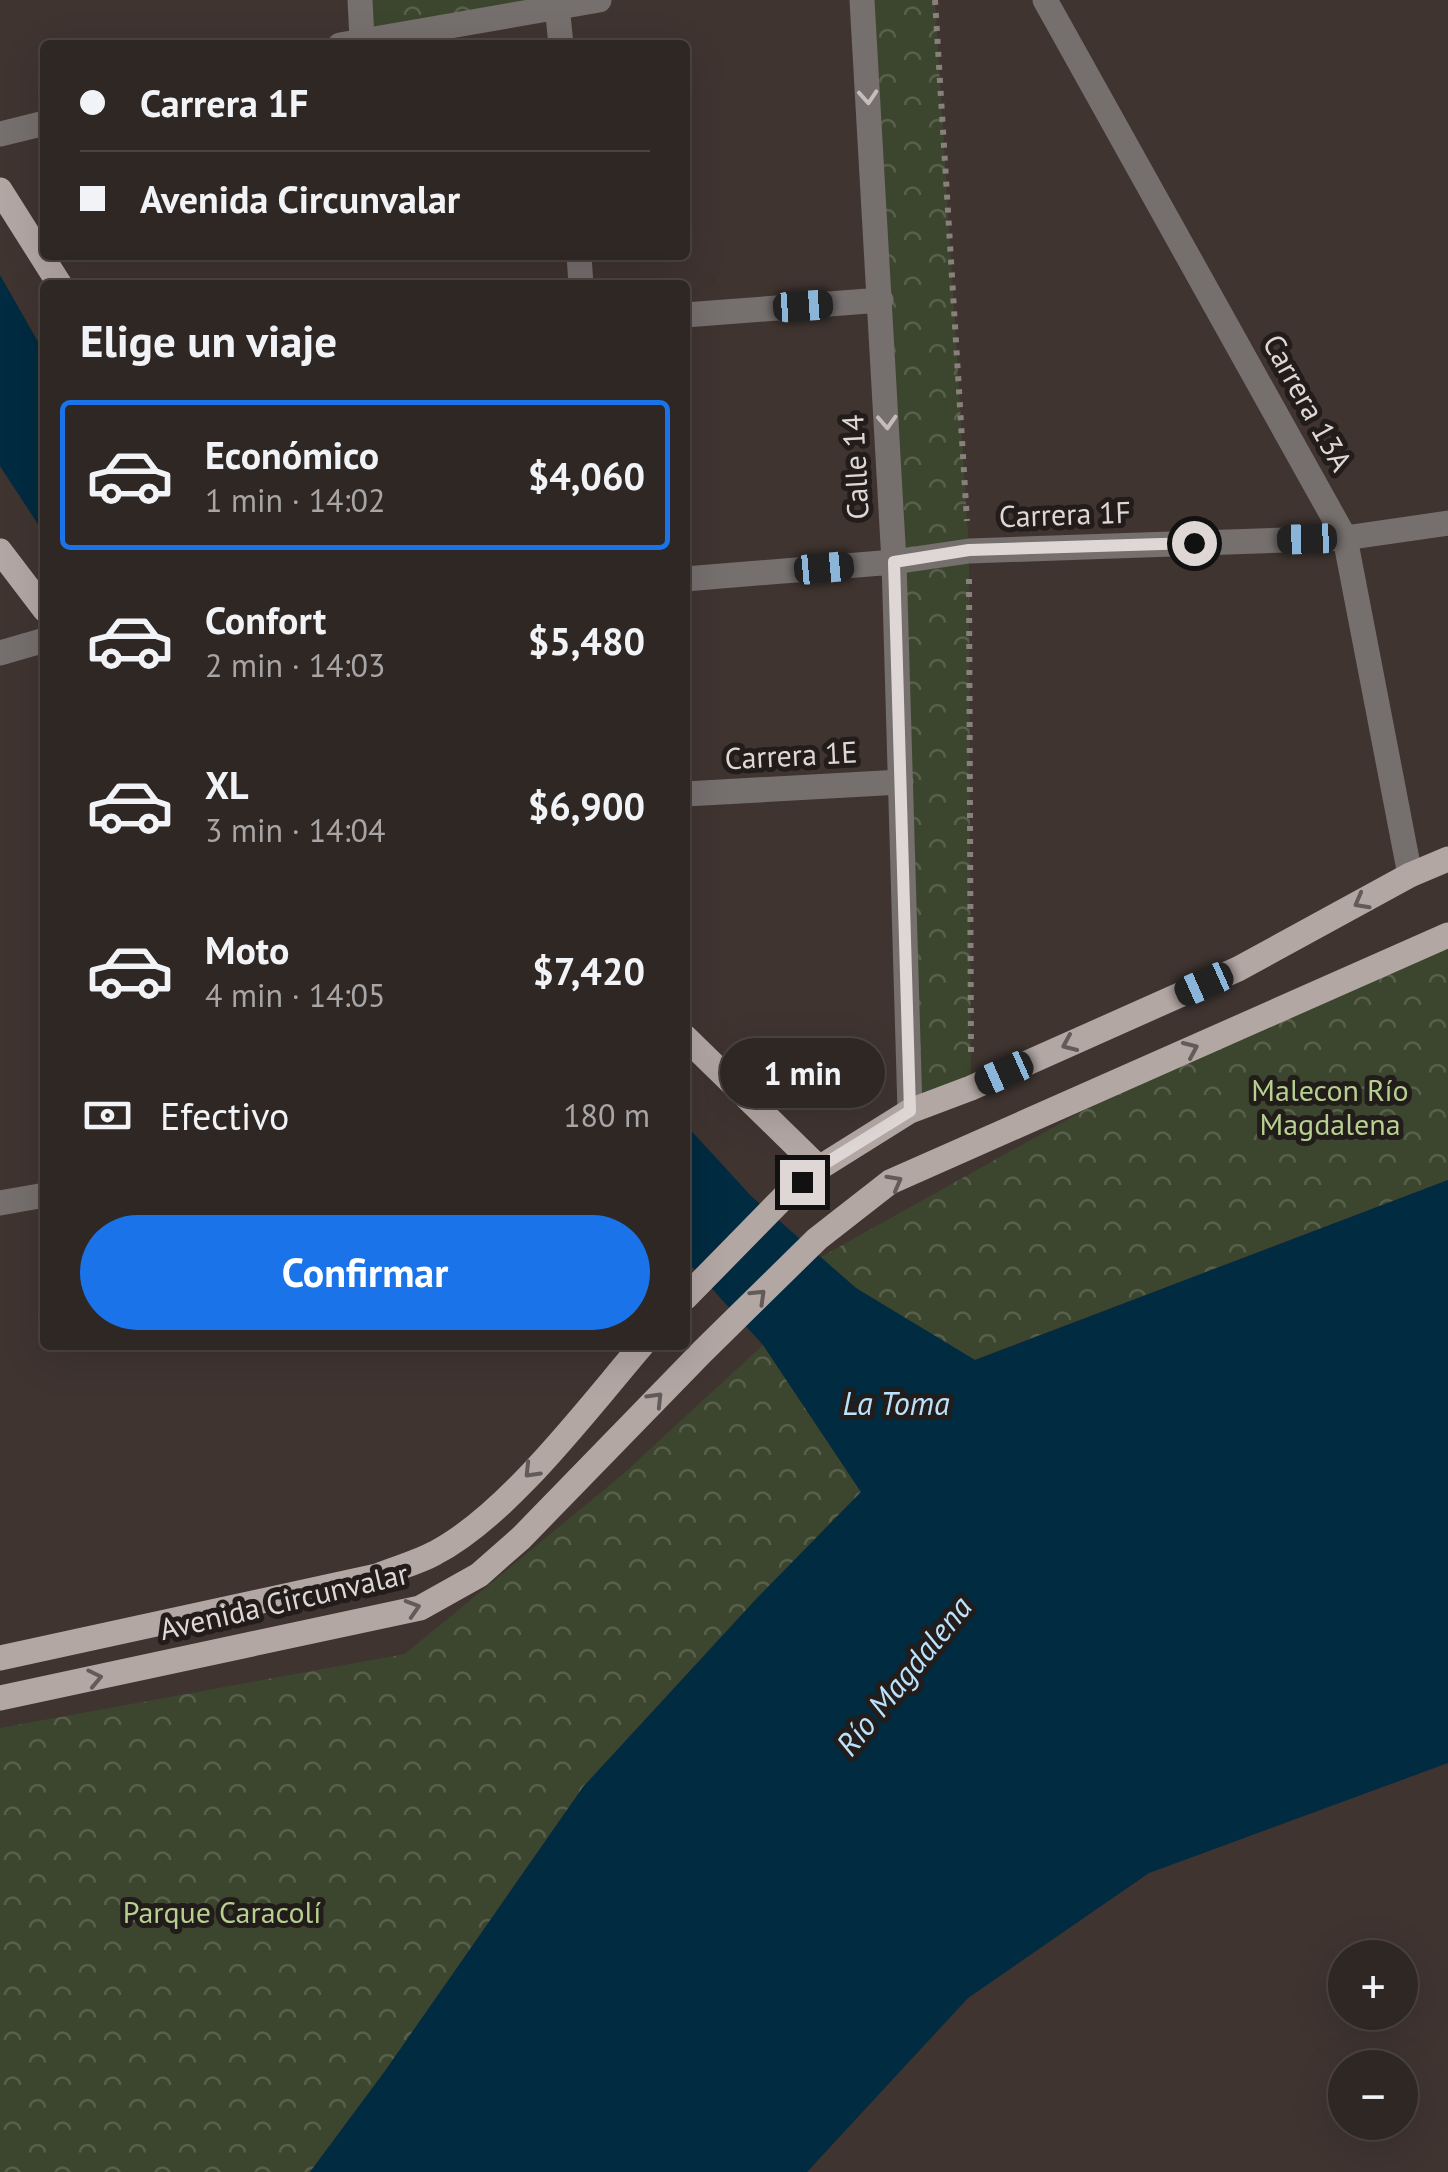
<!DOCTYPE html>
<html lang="es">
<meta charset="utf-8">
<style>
:root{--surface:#2f2724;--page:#372f2c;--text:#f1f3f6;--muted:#a7a5a6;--line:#4a4441;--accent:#1a73e8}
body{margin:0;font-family:"PT Sans",sans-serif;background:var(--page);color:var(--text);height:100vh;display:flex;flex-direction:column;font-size:38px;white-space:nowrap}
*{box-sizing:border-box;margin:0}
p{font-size:32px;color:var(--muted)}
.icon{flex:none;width:55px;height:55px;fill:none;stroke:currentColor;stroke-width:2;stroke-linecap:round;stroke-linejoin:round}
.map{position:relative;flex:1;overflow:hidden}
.drawer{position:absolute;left:40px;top:280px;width:650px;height:1070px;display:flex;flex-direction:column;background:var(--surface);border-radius:10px;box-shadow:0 10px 40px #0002,0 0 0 2px var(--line)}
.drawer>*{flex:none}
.top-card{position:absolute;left:40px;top:40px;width:650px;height:220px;border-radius:10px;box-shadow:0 10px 40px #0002,0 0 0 2px var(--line);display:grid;align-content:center;height:220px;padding:0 40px;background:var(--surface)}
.controls{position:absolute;left:1328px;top:1940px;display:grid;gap:20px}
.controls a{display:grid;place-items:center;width:90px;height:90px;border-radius:50%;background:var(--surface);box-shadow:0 10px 40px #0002,0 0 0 2px var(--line);font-size:50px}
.end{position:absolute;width:45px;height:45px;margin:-22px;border:12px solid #dfd7d5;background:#111;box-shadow:0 0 0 5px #111}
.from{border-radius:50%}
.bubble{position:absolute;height:70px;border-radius:35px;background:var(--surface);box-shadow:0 10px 40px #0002,0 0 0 2px var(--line);font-size:32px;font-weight:700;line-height:70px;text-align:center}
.car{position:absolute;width:30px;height:60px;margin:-30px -15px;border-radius:12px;box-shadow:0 0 8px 2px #0007;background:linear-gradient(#222 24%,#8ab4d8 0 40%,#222 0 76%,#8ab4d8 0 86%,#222 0)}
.top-card b{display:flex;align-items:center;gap:35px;height:95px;font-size:38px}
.top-card b+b{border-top:2px solid var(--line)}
.top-card i{width:25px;height:25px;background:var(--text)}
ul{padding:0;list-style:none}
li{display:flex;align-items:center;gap:30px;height:150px;margin:0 20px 15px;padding:0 20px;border:5px solid transparent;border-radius:10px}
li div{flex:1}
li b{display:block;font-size:38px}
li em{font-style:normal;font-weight:700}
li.active{border-color:var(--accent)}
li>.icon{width:90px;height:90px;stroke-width:1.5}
h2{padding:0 40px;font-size:45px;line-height:120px}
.pay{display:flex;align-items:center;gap:25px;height:110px;padding:0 40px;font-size:38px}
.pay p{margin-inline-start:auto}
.button{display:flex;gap:20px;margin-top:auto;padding:20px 40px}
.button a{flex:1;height:115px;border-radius:60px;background:var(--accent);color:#fff;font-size:40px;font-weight:700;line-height:115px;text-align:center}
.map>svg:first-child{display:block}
.forest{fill:url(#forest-crowns)}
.water{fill:#012b41}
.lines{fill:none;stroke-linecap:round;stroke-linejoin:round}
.path{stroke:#897f7c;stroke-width:6;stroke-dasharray:5 8;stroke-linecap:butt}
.minor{stroke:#756f6e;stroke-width:25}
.major{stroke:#b3a7a4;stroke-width:25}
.oneway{stroke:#c4bdbb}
.oneway2{stroke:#635b59}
.route{stroke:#dfd7d5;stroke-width:12}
.labels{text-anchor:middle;stroke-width:10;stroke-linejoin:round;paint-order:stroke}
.street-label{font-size:30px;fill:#dfd7d5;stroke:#221d1b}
.park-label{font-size:30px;fill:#b7d090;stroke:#221d1b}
.water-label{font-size:32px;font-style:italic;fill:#bbe1fb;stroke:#221d1b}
</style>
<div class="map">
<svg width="1448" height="2172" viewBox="0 0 1448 2172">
<defs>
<pattern id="forest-crowns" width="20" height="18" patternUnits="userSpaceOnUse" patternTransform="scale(2.5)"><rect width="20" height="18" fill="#3c462e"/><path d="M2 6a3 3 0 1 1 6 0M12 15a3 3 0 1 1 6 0" fill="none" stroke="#58604b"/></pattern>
</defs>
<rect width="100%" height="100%" fill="#3f3430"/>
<!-- forest -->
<path class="forest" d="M360 0H599L362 39Z
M862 0H935L969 551 971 1088 910 1111Z
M1448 934V1180L974 1360 856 1288 821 1257 1201 1045Z
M763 1345 861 1492 758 1597 583 1787 385 2071 310 2172H0V1728L405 1654 622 1475Z"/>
<!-- water -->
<path class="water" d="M0 275 45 354V535L0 466Z
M685 1124 752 1197 856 1288 975 1360 1448 1180V1763L1149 1873 968 1998 807 2172H310L385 2071 583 1787 758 1597 861 1492 763 1345 685 1259Z"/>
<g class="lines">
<!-- path -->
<path class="path" d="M935 0 967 521
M969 579 971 1056"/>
<!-- minor -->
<path class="minor" d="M360 0 362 39
M862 0 894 562 910 1111
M1045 0 1345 538 1410 875
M557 5 561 45
M340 45 599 0
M0 134 45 123
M579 255 581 285
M685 315 881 300
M685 579 894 562 969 551 1345 538 1448 523
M0 653 45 640
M685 794 901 782
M0 1203 45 1195"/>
<!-- major -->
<path class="major" d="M0 190 60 285
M0 551 45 610
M685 1037 819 1168
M685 1298 786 1195 819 1168 910 1111 971 1088 1238 969 1410 875 1448 859
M0 1658 377 1576C396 1568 417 1563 435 1553 508 1515 588 1408 642 1345
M0 1698 420 1608 479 1575 521 1538 702 1352 817 1239 890 1182 1448 935"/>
</g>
<!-- one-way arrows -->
<defs><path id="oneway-chevron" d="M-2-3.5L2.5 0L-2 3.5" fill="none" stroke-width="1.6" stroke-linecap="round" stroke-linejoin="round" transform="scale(2.5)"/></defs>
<g class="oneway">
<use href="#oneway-chevron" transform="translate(868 97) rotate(86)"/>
<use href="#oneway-chevron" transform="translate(887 422) rotate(87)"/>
</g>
<g class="oneway2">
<use href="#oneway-chevron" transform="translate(1361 902) rotate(151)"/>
<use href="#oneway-chevron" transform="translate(1069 1044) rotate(156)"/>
<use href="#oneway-chevron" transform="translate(1191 1049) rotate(-24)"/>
<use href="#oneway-chevron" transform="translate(895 1182) rotate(-29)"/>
<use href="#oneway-chevron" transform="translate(759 1296) rotate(-44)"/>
<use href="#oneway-chevron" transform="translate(656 1399) rotate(-46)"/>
<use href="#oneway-chevron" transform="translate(531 1471) rotate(134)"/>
<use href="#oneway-chevron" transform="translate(413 1608) rotate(-17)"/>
<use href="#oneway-chevron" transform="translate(95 1678) rotate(-12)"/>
</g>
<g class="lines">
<!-- route -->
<path class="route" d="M802 1182 818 1168 910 1111 894 562 969 550 1194 543"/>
</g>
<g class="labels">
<!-- street labels -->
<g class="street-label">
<text transform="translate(1307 403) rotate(61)" y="10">Carrera 13A</text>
<text transform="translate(856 467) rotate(-93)" y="10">Calle 14</text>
<text transform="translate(1065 515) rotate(-2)" y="10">Carrera 1F</text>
<text transform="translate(791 756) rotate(-3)" y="10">Carrera 1E</text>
<text transform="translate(284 1602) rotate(-13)" y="10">Avenida Circunvalar</text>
</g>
<!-- park labels -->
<g class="park-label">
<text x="1330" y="1101">Malecon Río<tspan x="1330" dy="34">Magdalena</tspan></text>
<text x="222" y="1923">Parque Caracolí</text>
</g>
<!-- water labels -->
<g class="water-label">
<text x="896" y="1415">La Toma</text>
<text transform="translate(904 1676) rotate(-51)" y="11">Río Magdalena</text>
</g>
</g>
</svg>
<div class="controls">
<a>+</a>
<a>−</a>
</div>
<i class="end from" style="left:1194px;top:543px"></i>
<i class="end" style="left:802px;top:1182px"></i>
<div class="bubble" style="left:720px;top:1038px;width:165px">1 min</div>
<i class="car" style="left:803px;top:306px;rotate:86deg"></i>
<i class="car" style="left:1307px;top:539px;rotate:268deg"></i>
<i class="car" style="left:824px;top:568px;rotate:85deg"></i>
<i class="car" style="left:1204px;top:984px;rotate:246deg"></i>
<i class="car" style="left:1004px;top:1073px;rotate:246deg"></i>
<div class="top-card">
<b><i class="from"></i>Carrera 1F</b>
<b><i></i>Avenida Circunvalar</b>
</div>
<section class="drawer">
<h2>Elige un viaje</h2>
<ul>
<li class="active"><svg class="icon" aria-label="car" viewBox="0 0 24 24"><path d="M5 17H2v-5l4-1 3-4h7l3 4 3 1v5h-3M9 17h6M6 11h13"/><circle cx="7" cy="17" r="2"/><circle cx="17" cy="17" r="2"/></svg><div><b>Económico</b><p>1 min · 14:02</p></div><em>$4,060</em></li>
<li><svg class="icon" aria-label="car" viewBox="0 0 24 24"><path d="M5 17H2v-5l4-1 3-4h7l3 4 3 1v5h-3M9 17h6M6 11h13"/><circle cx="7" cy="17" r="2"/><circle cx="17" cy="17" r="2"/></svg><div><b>Confort</b><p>2 min · 14:03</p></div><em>$5,480</em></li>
<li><svg class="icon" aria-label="car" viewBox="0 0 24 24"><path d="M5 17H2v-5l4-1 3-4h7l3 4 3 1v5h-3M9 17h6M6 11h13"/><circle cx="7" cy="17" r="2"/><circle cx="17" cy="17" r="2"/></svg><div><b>XL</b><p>3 min · 14:04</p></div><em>$6,900</em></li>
<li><svg class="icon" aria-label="car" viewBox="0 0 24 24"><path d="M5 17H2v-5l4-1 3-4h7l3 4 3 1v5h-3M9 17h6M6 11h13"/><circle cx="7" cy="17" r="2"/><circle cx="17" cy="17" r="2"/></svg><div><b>Moto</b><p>4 min · 14:05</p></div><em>$7,420</em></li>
</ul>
<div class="pay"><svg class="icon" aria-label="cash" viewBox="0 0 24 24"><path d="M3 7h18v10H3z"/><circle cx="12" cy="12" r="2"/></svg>Efectivo<p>180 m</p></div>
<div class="button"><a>Confirmar</a></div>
</section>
</div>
